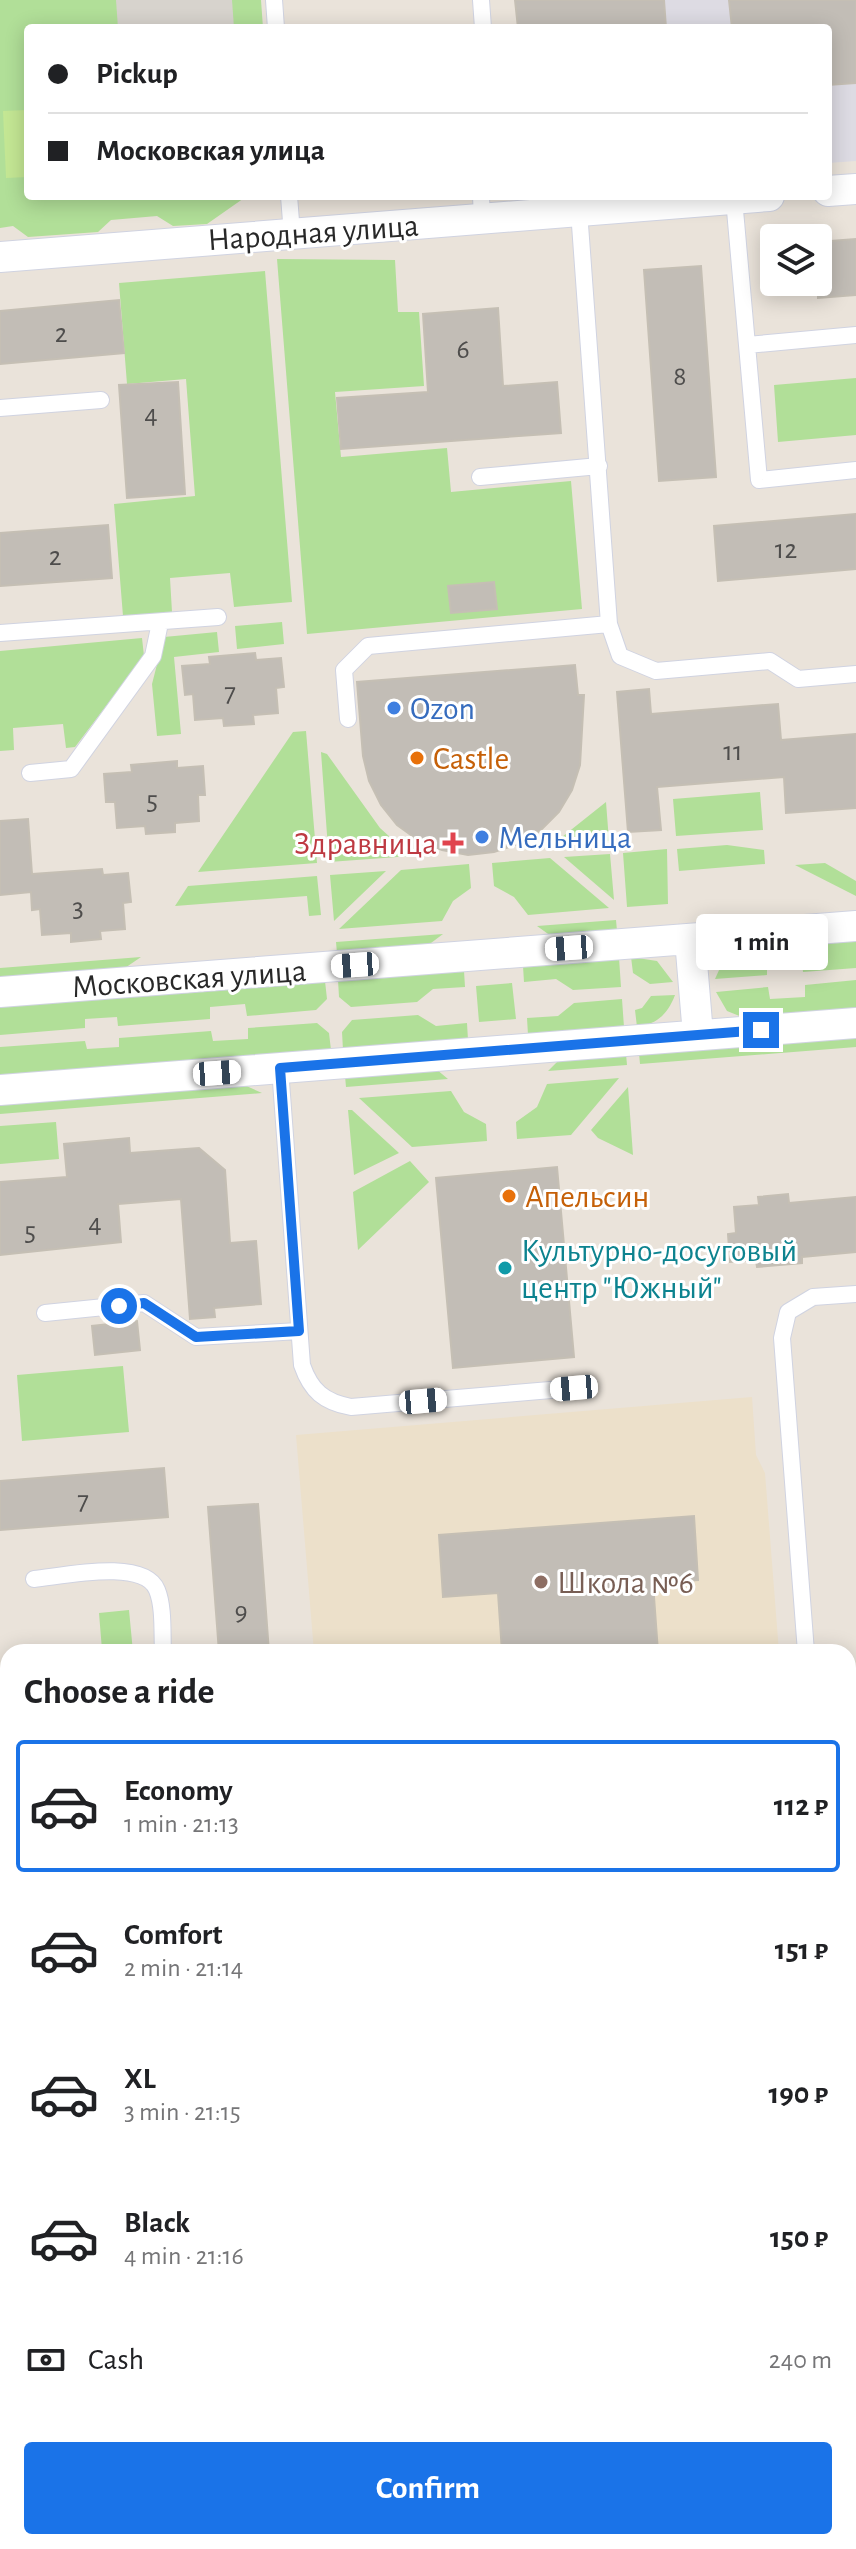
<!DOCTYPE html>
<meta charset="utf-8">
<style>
:root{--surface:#fff;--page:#f6f6f6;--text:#202124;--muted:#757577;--line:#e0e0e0;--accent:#1a73e8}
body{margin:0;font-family:"Alegreya Sans",sans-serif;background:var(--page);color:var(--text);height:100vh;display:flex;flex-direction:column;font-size:30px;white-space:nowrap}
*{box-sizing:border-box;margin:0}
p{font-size:26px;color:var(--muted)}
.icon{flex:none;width:44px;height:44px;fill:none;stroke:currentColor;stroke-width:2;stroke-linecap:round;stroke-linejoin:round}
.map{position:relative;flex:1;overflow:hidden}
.side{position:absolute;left:0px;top:1644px;width:856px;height:906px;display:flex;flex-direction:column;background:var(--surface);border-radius:24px 24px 0 0;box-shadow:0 4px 20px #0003}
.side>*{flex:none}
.guide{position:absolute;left:24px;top:24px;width:808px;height:176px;border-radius:8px;box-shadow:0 4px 20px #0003;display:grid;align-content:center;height:176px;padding:0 24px;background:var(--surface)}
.fabs{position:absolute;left:760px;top:224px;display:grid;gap:16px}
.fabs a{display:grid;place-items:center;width:72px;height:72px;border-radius:8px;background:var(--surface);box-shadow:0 4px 20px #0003;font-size:40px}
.end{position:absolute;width:36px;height:36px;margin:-18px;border:10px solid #1a73e8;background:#fff;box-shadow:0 0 0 4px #fff}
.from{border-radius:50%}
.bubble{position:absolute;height:56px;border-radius:8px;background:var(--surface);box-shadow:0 4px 20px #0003;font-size:26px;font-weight:700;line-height:56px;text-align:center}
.car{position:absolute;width:24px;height:48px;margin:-24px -12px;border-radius:10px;box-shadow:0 0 6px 2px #0007;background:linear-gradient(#fff 24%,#345 0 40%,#fff 0 76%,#345 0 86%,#fff 0)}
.guide b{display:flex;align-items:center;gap:28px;height:76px;font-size:30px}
.guide b+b{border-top:2px solid var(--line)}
.guide i{width:20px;height:20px;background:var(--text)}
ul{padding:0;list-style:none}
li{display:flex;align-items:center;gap:24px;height:132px;margin:0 16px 12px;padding:0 8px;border:4px solid transparent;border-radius:8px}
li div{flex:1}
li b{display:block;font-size:30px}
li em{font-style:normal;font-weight:700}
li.on{border-color:var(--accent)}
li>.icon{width:72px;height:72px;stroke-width:1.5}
h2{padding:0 24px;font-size:36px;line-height:96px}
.pay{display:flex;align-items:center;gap:20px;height:88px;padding:0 24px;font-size:30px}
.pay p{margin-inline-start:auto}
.button{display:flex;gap:16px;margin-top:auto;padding:16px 24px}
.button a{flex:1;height:92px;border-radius:8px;background:var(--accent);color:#fff;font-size:32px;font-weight:700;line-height:92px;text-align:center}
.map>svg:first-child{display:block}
.industrial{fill:#dddbe3}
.education{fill:#ece0ca}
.green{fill:#b1df98}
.pitch{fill:#c4e794}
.plaza{fill:#d7d3cd}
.building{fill:#c2bdb6;stroke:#c5bfb4;stroke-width:2}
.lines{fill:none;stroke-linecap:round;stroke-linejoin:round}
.service-casing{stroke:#d0d3e1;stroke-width:18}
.minor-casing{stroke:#d0d3e1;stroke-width:32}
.tertiary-casing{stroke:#d0d3e1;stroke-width:40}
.service{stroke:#fff;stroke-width:16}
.minor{stroke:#fff;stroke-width:30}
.tertiary{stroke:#fff;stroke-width:38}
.route{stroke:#1a73e8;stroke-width:10}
.shop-dot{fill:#3f7fe0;stroke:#fff;stroke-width:3}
.food-dot{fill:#e8710a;stroke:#fff;stroke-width:3}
.health-dot{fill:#e0444e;stroke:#fff;stroke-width:3}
.culture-dot{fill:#0f9aa8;stroke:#fff;stroke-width:3}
.education-dot{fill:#8d6e63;stroke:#fff;stroke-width:3}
.labels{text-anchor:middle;stroke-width:6;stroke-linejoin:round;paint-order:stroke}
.number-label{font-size:28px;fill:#4e4d4c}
.street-label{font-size:32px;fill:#282828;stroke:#fff}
.shop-label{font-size:32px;fill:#366cbe;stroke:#fff;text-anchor:start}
.food-label{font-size:32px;fill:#c56008;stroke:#fff;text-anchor:start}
.health-label{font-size:32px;fill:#be3a42;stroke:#fff;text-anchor:end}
.culture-label{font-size:32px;fill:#0d838f;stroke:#fff;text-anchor:start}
.education-label{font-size:32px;fill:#785e54;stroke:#fff;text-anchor:start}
</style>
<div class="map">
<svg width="856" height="2549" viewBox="0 0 856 2549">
<rect width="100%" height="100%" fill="#eae3da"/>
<!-- industrial -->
<path class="industrial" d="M541 0H856V161L828 163V28H543Z"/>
<!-- education -->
<path class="education" d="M752 1397 756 1455 765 1473 779 1652H314L296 1435Z"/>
<!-- green -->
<path class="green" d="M0 0H261L263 28H28V196H247L207 224 173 226 157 216 111 220 98 232 28 237 13 226 0 228Z
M277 259 395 260 398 312H419L424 386 335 392 341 457 447 448 451 492 571 481 582 609 307 634Z
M265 271 292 602 234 607 230 573 170 578 172 612 123 616 114 504 195 496 186 379 127 384 119 283Z
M856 378V435L778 442 774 385Z
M282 622 284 644 237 649 235 626Z
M217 632 219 652 174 657 181 734 157 736 152 684 164 637Z
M142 638 144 656 75 747 66 748 63 724 13 728 14 750 0 751V651Z
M306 731 317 863 198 872 293 732Z
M321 752 327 754 380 828 411 856 329 862Z
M760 792 763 830 676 836 673 799Z
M606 802 609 841 552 845Z
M727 845 764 850 765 864 679 871 677 849Z
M667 849 668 904 627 907 623 853Z
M610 854 614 900 564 857Z
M550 858 609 908 528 915 514 897 494 886 492 863Z
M825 863 856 881V896L795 865Z
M469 864 471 888 453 901 442 921 339 929 401 870Z
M386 871 334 921 330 875Z
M317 876 321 915 309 916 307 896 175 906 188 886Z
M616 920 617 931 551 936 537 926Z
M443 934 427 946 337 953 336 942Z
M856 940V968L803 972 802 961 767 963V975L715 979 724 959 743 948Z
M141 957 122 970 0 979V968Z
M631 957 657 961 673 982 650 984 633 973Z
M619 958 621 987 573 990 556 979 524 982 523 966Z
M464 971 465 987 433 989 417 1002 351 1007 339 997 338 980Z
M856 980V1010L747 1019 727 1011 716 992 768 987 770 999 805 997V985Z
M325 981 327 999 316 1010 247 1016 245 1004 210 1007V1019L118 1026 117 1017 85 1019V1028L0 1035V1006Z
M512 983 516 1019 479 1022 476 986Z
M675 995C668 1014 657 1024 637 1027L635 1010 642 1008 651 996Z
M622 999 624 1027 528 1035 527 1018 558 1016 574 1003Z
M418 1015 436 1026 467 1023 468 1040 343 1050 342 1032 352 1020Z
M317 1023 329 1033 331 1050 0 1076V1047L85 1041 87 1049 119 1047V1038L211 1031 213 1041 248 1039V1028Z
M856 1036V1047L640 1064 639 1053Z
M626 1054 627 1065 548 1071 560 1059Z
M436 1069 448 1079 346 1087 345 1076Z
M619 1078 571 1135 517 1139 516 1122 537 1107 547 1084Z
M242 1084 262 1093 0 1114V1103Z
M628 1087 633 1155 598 1138 591 1130Z
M451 1091 464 1112 486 1124 487 1141 412 1147 359 1098Z
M348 1110H352L399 1153 354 1175Z
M56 1122 59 1159 0 1164V1126Z
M410 1161 429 1182 358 1250 353 1192Z
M123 1366 129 1432 22 1441 17 1375Z
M129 1610 133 1652H89L102 1650 99 1613Z
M848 2362 856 2371V2426L848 2434Z"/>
<!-- pitch -->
<path class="pitch" d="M28 110V177L6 178 3 111Z"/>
<!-- plaza -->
<path class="plaza" d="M116 0H232L234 28H118Z"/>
<!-- building -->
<path class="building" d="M515 0H664L666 28H518Z
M729 0H856V83L828 85V28H732Z
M856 239V295L818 298V242Z
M701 266 716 477 659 481 644 270Z
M119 300 124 353 0 364V311Z
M498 308 503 386 557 382 561 433 341 449 337 398 428 392 423 314Z
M178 382 185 494 127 498 119 385Z
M856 514V569L718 581 714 526Z
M108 525 112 578 0 586V533Z
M494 582 497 609 451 613 448 586Z
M255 653 256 660 281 658 284 687 276 688 278 713 253 715 254 724 224 726 223 718 195 720 193 694 185 695 182 666 210 664 209 657Z
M575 665 578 695H584L580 765 572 790 559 812 540 831 518 844 494 852 468 855 442 850 418 840 397 825 381 805 369 781 363 756 357 682Z
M649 689 651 714 778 704 781 740 856 734V808L786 813 784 777 657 787 661 830 628 832 617 692Z
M177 761V768L203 766 205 795H198L199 821 175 823V832L146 834 145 826 117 828 115 802H106L104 774 132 772 131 765Z
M28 819 32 874 102 869 103 875 128 873 131 902 123 903 125 929 100 931 101 939 71 942V933L42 935 40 909 32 910 31 892 0 895V821Z
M129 1138 130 1153 199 1148 225 1170 230 1243 256 1241 261 1304 214 1308 215 1317 190 1319 181 1199 118 1204 121 1242 0 1255V1182L67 1177 64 1144Z
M557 1167 574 1357 453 1368 436 1178Z
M788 1194 789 1203 856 1197V1252L802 1257V1263L757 1267 756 1260 730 1262 728 1234 736 1233 734 1207 759 1205 758 1197Z
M137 1321 140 1350 95 1355 92 1326Z
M164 1468 168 1517 0 1530V1481Z
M258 1504 269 1652H219L208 1507Z
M694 1516 698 1580 653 1583 658 1652H502L498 1593 443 1597 439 1535Z"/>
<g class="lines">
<defs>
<path id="service" d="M274 0 276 28
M481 0 483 28
M289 196 292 234
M481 196 482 219
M734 199 759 480 856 470
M747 345 856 335
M0 408 101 400
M480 477 599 466
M609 624 620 656 656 671 770 661 798 679 856 674
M0 633 218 617
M348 719 344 670 368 646 609 624 579 211
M30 773 71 769 153 656 160 623
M280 1068 302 1365C311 1391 324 1402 351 1407L574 1388
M45 1313 144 1303 196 1337 299 1331
M34 1579C64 1576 144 1558 157 1590 164 1607 162 1633 163 1652
M806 1652 782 1338 788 1312 813 1297 856 1294
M0 1779 8 1778
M848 1900 856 1910
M0 2220 8 2219
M848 2262 856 2270
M848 2323 856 2315
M848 2498 856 2490
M823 2542 829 2549
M785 2548 799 2542
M604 2549 611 2542"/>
<path id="minor" d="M828 191 856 189
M0 257 769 196
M690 939 698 1035
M0 992 856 926
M0 1090 856 1023"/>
<path id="tertiary" d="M848 2037 856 2029
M0 2403H8"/>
</defs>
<!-- service casing -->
<use href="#service" class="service-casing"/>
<!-- minor casing -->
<use href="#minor" class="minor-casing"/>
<!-- tertiary casing -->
<use href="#tertiary" class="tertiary-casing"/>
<!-- service -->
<use href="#service" class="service"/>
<!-- minor -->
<use href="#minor" class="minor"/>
<!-- tertiary -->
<use href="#tertiary" class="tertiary"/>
</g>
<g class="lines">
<!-- route -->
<path class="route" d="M119 1306 144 1303 196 1337 299 1331 280 1068 761 1030"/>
</g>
<!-- markers -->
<g class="shop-dot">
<circle cx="394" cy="708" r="8"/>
<circle cx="482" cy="837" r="8"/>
</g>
<g class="food-dot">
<circle cx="417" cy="758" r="8"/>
<circle cx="509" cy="1196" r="8"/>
</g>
<path class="health-dot" d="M449 831h8v8h8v8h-8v8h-8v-8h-8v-8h8z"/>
<circle class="culture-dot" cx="505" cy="1268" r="8"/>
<circle class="education-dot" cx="541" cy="1582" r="8"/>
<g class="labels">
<!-- number labels -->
<g class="number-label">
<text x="61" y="342">2</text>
<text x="463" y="358">6</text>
<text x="680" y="385">8</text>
<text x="151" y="423">4</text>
<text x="786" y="558">12</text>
<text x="55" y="565">2</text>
<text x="230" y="701">7</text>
<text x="733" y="760">11</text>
<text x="152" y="809">5</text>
<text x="78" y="916">3</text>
<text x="95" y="1232">4</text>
<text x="30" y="1240">5</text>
<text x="83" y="1509">7</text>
<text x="241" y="1620">9</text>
</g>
<!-- street labels -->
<g class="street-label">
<text transform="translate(313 232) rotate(-4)" y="11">Народная улица</text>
<text transform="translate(189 978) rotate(-4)" y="11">Московская улица</text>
</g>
<!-- shop labels -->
<g class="shop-label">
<text x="410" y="719">Ozon</text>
<text x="498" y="848">Мельница</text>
</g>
<!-- food labels -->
<g class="food-label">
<text x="433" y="769">Castle</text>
<text x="525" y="1207">Апельсин</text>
</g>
<!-- health labels -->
<g class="health-label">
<text x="437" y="854">Здравница</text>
</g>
<!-- culture labels -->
<g class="culture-label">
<text x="521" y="1261">Культурно-досуговый<tspan x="521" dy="37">центр "Южный"</tspan></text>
</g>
<!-- education labels -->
<g class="education-label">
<text x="557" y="1593">Школа №6</text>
</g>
</g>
</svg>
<div class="fabs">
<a><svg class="icon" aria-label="layers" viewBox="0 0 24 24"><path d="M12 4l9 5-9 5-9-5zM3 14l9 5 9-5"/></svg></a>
</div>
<i class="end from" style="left:119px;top:1306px"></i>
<i class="end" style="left:761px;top:1030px"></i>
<div class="bubble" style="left:696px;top:914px;width:132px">1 min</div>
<i class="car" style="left:569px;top:948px;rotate:266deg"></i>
<i class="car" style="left:355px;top:965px;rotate:266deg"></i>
<i class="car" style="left:217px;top:1073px;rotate:86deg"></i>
<i class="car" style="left:574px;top:1388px;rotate:265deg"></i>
<i class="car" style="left:423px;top:1401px;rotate:85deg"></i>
<div class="guide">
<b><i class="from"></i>Pickup</b>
<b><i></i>Московская улица</b>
</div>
<section class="side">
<h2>Choose a ride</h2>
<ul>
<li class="on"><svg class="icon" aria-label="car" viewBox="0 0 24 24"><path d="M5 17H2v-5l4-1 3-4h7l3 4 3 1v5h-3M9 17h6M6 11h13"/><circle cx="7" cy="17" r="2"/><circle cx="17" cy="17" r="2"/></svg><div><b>Economy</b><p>1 min · 21:13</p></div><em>112 ₽</em></li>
<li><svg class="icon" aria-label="car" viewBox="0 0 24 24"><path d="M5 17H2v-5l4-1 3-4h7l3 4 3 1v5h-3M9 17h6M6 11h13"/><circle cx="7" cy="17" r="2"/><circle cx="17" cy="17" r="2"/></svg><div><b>Comfort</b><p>2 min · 21:14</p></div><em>151 ₽</em></li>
<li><svg class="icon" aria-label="car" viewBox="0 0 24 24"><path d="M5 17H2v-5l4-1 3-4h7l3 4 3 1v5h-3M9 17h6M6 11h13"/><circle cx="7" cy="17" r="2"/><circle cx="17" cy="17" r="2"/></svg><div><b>XL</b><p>3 min · 21:15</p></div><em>190 ₽</em></li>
<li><svg class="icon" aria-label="car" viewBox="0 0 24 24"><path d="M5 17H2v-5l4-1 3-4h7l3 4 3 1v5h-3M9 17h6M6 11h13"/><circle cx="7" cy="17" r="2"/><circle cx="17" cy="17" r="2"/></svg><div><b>Black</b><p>4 min · 21:16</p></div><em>150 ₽</em></li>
</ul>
<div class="pay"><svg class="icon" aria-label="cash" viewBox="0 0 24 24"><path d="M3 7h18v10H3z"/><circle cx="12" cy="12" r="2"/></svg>Cash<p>240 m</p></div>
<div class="button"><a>Confirm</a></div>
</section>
</div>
